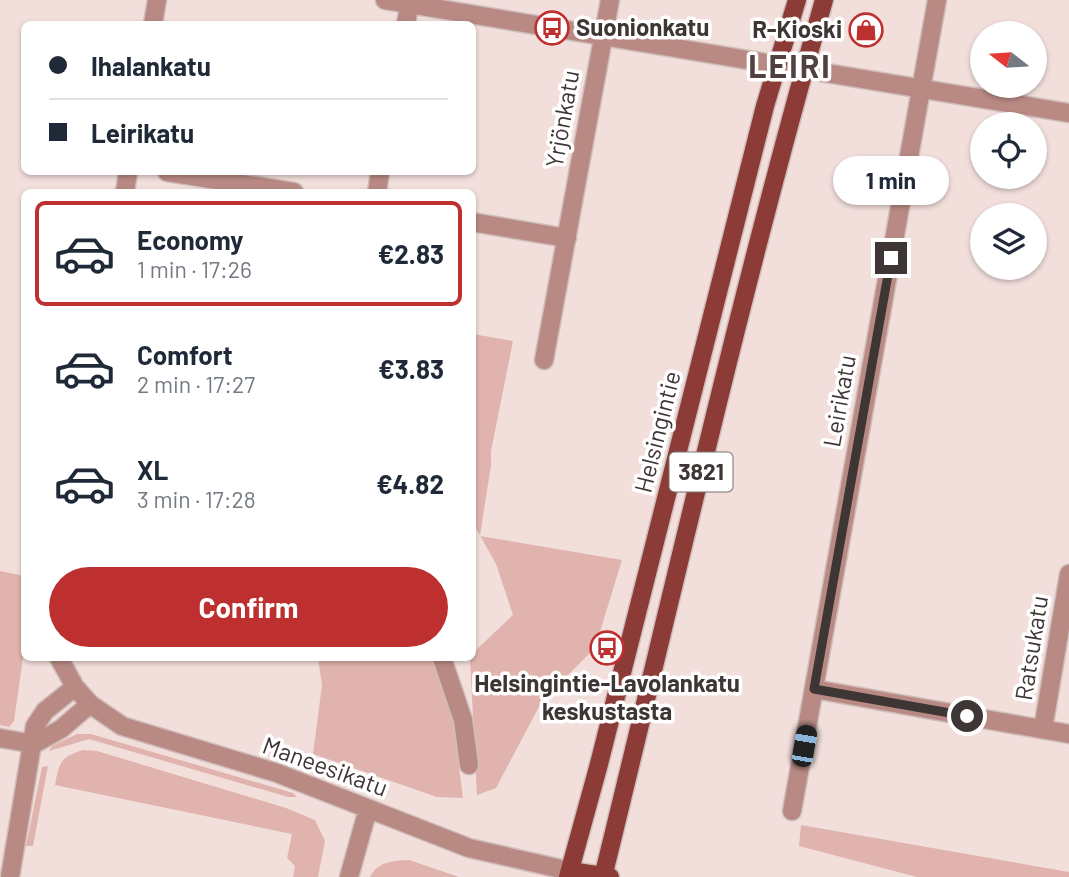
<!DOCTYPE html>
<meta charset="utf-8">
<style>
:root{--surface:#fff;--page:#f6f6f7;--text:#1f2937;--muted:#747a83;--line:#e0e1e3;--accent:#be2f2f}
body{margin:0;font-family:Barlow,sans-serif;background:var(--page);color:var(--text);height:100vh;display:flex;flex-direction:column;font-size:26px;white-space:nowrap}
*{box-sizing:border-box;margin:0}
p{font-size:23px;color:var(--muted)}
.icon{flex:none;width:38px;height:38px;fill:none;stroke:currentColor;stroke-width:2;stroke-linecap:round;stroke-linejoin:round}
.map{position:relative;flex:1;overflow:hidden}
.panel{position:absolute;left:21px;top:189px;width:455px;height:472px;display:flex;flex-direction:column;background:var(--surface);border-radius:10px;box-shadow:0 2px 5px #0004}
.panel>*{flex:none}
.banner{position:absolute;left:21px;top:21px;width:455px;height:154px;border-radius:10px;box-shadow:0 2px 5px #0004;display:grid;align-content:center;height:154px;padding:0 28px;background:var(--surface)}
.needle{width:46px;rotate:287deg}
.tools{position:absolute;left:970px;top:21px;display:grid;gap:14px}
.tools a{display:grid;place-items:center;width:77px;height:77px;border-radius:50%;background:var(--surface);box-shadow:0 2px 5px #0004;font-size:35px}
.end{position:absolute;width:32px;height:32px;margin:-16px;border:9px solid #3d3635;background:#fff;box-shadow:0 0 0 4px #fff}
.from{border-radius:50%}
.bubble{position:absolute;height:49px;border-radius:24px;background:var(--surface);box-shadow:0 2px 5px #0004;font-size:23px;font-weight:700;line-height:49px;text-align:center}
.car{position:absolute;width:21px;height:42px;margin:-21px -10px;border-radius:9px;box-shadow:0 0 5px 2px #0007;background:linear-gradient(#222 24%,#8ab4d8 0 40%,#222 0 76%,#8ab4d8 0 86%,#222 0)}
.banner b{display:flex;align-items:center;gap:24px;height:66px;font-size:26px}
.banner b+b{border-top:2px solid var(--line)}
.banner i{width:18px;height:18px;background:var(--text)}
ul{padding:12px 0 0;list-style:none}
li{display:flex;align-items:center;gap:21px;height:105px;margin:0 14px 10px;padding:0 14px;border:4px solid transparent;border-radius:10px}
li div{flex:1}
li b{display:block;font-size:26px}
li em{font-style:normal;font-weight:700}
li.on{border-color:var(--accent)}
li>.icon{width:63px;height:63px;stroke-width:1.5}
.cta{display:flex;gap:14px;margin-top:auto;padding:14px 28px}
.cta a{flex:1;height:80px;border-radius:42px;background:var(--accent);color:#fff;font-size:28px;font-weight:700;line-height:80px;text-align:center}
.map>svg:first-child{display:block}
.green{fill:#e0b3ae}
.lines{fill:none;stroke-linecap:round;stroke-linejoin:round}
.minor-casing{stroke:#cebdbb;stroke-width:21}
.major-casing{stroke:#cebdbb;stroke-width:21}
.minor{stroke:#b98a84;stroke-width:18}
.major{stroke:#8c3b37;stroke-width:18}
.route{stroke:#3d3635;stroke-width:9}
.labels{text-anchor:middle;stroke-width:7;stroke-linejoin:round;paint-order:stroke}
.shield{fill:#fff;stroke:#777272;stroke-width:2}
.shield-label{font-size:23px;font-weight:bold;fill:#3d3635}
.poi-label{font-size:24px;font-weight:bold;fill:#3d3635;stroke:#fff;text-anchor:start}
.street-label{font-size:24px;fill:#3d3635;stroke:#fff}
.district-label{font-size:32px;font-weight:bold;letter-spacing:2px;fill:#514140;stroke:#fff}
</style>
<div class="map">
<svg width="1069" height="877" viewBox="0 0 1069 877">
<rect width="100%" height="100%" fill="#f2dfdc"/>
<!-- green -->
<path class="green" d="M473 334 513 341 491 451V465L480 536 622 560 595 648 542 701 496 788 477 795 470 658H472L473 653 513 615 496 564 473 523Z
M0 571 24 576V651L14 721 9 727 0 725Z
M318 658H435L452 712 463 798 437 797 313 754 322 685Z
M77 734H91L293 793 297 797H288L89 739 49 751 52 746Z
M83 750 97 751 286 808 315 820 325 841 318 877H293L295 866 287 858 292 834 55 785C59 763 60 757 83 750Z
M48 766 33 846H26L42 767Z
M801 825 1069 872V877H917L799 846Z
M409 860 459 877H370C378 861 394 861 409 860Z"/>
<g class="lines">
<defs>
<path id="minor" d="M385 0 1069 113
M153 24 157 0
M406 24 410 0
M167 172 294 192
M125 192 128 172
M377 192 380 172
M472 222 567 238
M544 360 610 0
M59 658 75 687 90 704 122 726 277 773 469 848 570 871
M442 658 463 720 469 765
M814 689 1069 734
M1043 729 1069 574
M0 738 34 744
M34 744 61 729 90 704
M792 811 937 0
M10 877 35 726 45 711 75 687
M349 877 368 809"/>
<path id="major" d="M570 871 610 877
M568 877 599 764 765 106 797 0
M603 877C675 584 741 290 824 0"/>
</defs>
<!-- minor casing -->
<use href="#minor" class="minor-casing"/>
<!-- major casing -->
<use href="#major" class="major-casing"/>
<!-- minor -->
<use href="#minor" class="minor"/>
<!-- major -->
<use href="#major" class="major"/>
</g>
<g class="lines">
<!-- route -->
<path class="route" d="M891 258 814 689 967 716"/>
</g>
<!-- icons -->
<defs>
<symbol id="bus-ring" viewBox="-11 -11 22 22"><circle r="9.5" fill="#fff" stroke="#be2f2f" stroke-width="1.5"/><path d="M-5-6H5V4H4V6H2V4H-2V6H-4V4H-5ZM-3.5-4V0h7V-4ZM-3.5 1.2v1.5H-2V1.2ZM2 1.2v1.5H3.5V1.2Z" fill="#be2f2f"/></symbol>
<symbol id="shop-ring" viewBox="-11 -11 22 22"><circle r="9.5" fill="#fff" stroke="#be2f2f" stroke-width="1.5"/><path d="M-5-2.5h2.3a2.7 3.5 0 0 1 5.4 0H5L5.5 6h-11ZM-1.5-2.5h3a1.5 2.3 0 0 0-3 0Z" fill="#be2f2f"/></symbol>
</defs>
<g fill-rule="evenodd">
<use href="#bus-ring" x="533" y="9" width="38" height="38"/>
<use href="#shop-ring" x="847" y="11" width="38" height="38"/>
<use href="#bus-ring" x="588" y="629" width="38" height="38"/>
</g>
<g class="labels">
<!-- shield labels -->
<rect class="shield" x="669.5" y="452.5" width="63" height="39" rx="5"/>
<g class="shield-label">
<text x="701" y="480">3821</text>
</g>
<!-- poi labels -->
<g class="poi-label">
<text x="576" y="36">Suonionkatu</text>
<text x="842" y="38" text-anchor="end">R-Kioski</text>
<text x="607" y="692" text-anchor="middle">Helsingintie-Lavolankatu<tspan x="607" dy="28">keskustasta</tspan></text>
</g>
<!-- street labels -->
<g class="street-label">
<text transform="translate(563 119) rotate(-80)" y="8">Yrjönkatu</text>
<text transform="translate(840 401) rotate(-80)" y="8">Leirikatu</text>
<text transform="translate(658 432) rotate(-76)" y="8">Helsingintie</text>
<text transform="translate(1032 648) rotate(-81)" y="8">Ratsukatu</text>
<text transform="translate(325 767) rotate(20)" y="8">Maneesikatu</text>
</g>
<!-- district labels -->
<g class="district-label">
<text x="790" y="78">LEIRI</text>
</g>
</g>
</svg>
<div class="tools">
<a><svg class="needle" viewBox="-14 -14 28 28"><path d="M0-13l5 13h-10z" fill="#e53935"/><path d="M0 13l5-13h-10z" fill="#747a83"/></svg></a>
<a><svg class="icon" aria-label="locate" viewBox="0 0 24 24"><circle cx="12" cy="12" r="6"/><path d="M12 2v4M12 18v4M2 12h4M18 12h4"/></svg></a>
<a><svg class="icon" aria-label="layers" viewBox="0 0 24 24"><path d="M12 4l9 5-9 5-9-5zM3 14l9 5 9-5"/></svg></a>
</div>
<i class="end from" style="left:967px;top:716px"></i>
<i class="end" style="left:891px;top:258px"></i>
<div class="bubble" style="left:833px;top:156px;width:116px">1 min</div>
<i class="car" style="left:804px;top:746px;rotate:10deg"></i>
<div class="banner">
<b><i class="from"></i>Ihalankatu</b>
<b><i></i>Leirikatu</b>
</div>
<section class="panel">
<ul>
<li class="on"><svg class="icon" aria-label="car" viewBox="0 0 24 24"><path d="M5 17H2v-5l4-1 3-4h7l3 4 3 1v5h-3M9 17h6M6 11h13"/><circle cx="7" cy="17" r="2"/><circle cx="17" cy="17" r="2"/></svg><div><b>Economy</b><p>1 min · 17:26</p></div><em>€2.83</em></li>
<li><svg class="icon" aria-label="car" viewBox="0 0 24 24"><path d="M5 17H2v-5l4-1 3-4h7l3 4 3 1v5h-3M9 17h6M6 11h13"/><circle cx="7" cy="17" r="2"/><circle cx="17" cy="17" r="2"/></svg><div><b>Comfort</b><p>2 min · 17:27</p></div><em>€3.83</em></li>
<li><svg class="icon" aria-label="car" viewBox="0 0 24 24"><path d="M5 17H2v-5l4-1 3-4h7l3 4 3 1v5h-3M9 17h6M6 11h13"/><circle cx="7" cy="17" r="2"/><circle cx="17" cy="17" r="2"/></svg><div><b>XL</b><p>3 min · 17:28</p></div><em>€4.82</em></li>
</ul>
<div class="cta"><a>Confirm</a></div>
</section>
</div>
